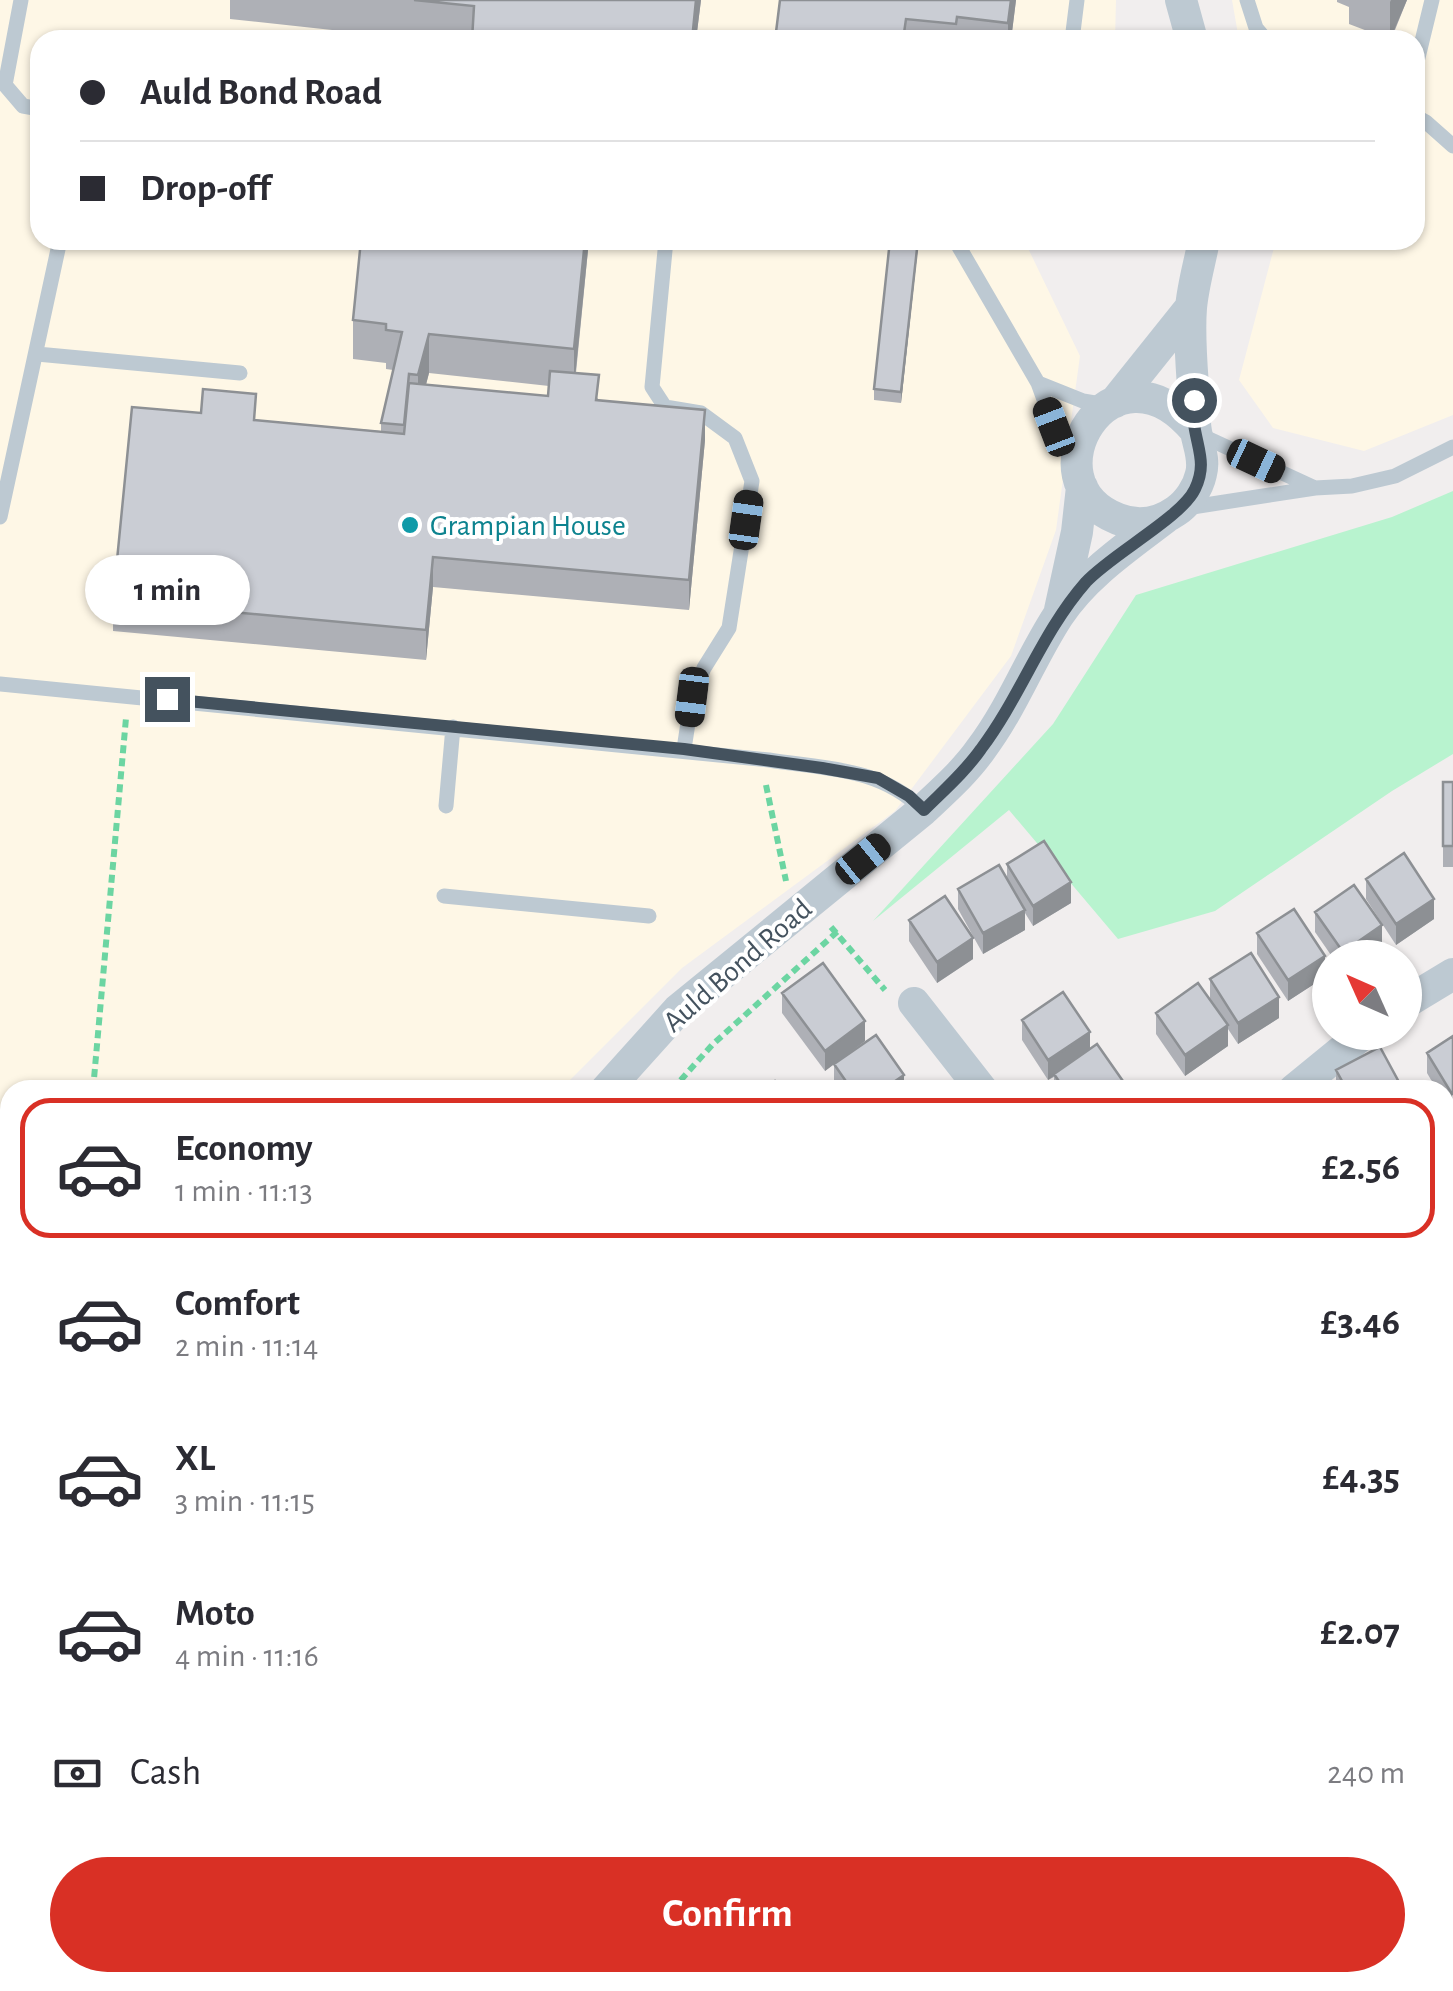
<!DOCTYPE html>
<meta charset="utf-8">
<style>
:root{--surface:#fff;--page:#f7f7f7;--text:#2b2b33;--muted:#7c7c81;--line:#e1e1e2;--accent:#d93025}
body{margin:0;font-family:"Alegreya Sans",sans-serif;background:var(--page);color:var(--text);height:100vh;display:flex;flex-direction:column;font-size:38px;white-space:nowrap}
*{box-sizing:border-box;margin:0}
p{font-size:32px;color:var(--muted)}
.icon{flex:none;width:55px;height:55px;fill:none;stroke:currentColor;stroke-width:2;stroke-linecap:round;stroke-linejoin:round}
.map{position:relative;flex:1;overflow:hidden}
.side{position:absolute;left:0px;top:1080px;width:1455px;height:912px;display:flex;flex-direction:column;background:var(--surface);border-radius:30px 30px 0 0;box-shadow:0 2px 8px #0004}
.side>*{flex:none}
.hud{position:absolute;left:30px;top:30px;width:1395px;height:220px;border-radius:30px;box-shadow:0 2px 8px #0004;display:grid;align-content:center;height:220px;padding:0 50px;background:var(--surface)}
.needle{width:65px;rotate:315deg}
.buttons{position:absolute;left:1312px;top:940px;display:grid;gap:20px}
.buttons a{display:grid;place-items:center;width:110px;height:110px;border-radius:50%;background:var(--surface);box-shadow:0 2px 8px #0004;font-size:50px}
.end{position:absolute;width:45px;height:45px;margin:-22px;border:12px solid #44525e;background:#fff;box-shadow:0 0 0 5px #fff}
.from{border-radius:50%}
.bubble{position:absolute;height:70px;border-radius:35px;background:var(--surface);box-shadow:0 2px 8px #0004;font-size:32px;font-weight:700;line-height:70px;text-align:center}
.car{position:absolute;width:30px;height:60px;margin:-30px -15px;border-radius:12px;box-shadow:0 0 8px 2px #0007;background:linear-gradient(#222 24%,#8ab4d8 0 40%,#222 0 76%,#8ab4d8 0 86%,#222 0)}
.hud b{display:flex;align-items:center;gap:35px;height:95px;font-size:38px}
.hud b+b{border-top:2px solid var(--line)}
.hud i{width:25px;height:25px;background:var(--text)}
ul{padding:18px 0 0;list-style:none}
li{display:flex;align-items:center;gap:30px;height:140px;margin:0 20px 15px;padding:0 30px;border:5px solid transparent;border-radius:30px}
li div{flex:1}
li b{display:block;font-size:38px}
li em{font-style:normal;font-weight:700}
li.current{border-color:var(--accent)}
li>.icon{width:90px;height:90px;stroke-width:1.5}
.pay{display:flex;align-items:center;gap:25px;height:110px;padding:0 50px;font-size:38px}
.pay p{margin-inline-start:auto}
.cta{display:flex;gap:20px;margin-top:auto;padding:20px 50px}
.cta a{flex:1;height:115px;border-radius:60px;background:var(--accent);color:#fff;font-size:40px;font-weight:700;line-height:115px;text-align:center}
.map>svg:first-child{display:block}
.commercial{fill:#fef7e6}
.green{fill:#b8f3cf}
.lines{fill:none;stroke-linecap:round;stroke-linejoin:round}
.river{stroke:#80dbf5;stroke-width:65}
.path{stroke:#6cd5a2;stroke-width:6;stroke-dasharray:8 5;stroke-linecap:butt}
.service{stroke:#bdc9d2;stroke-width:15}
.minor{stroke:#bdc9d2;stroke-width:32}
.wall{fill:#aeb0b6;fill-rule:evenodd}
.shaded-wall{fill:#8d9094}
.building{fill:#cacdd4;stroke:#8d9094;stroke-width:2.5}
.route{stroke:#44525e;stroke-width:12}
.culture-dot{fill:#0f9aa8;stroke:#fff;stroke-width:4}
.labels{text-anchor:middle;stroke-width:8;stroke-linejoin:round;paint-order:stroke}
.culture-label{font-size:30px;fill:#0d838f;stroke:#fff;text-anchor:start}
.street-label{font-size:30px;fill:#44525e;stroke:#fff}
</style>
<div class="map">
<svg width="1453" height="1991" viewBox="0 0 1453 1991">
<rect width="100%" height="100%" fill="#f1eeee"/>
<!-- commercial -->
<path class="commercial" d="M0 0H1116L1115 40H40V240H1024L1080 356 1056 530 1011 656 895 811 682 968 560 1090H10V1399L0 1397Z
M1232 0H1453V415L1364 451 1273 428 1239 380 1276 240H1415V40H1239Z
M0 1845 10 1847V1982L132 1983 130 1991H0Z"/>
<!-- green -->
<path class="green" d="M1453 491V754L1392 791 1215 911 1118 939 1009 810 873 921 1053 724 1136 595 1392 517Z"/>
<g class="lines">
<!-- river -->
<path class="river" d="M1445 1500 1453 1498"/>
<!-- path -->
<path class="path" d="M766 785 786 881
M831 927 885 990
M93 1090 126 718
M672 1090 712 1045 838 931
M1445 1439 1453 1438
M934 1982 937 1991
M195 1991 196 1982
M1044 1991 1047 1982"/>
<!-- service -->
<path class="service" d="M21 0 5 85 23 106 40 109
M1247 0 1256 28 1266 40
M1072 40 1077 0
M1415 70 1432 0
M1415 116 1426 122 1453 146
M666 240 652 387 665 407 701 413 735 438 752 481 729 628 704 668 692 697 684 749
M955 240 1038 383
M37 354 240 373
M1196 433 1315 488
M1072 460 1054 427 1038 383 1083 401 1107 405
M1186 508 1315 488 1352 486 1395 476 1453 447
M0 517 60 240
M0 684 769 760C826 769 880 767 923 810
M446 806 453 727
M444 896 649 916
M0 1903 10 1905
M457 1991 458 1982"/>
<!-- minor -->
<path class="minor" d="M1181 0 1192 40
M1115 402 1191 307
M1195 430C1112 331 1022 482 1118 519 1138 527 1159 523 1176 511 1188 503 1198 488 1201 474 1206 456 1195 440 1195 422 1194 385 1188 345 1191 308 1193 285 1200 262 1204 240
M1060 610 1077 532 1082 487
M914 1003 982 1090
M1405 1003 1453 974
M606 1090 678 1010 923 810C943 791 965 772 981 749 1012 708 1030 659 1058 616 1084 576 1127 547 1165 518
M1294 1090 1365 1032
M1445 1366 1453 1362
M1445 1626 1453 1620
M146 1991 147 1982
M613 1991 615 1982
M1193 1991 1209 1986 1263 1982"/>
</g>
<!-- wall -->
<path class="wall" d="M230 0H701L696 40H424L230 19Z
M1016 0 1011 40H775Z
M1337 0H1407L1391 40 1349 24V7L1337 2Z
M361 240H589L576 373 599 400 705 440 689 610 433 587 426 660 113 631V601L256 420 381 431V423L393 370 386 369V363L353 359V320ZM429 373 549 386 548 396 426 385Z
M918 246 901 403 874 400V389Z
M1443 782H1453V867H1443Z
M1007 864 1071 903 1033 926 1025 913V930L983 954 958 909V889L1007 878Z
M1366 879 1434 919 1396 945 1366 899Z
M1315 912 1382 946 1365 958H1333L1315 932Z
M909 920 973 959 937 983 909 941Z
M1257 933 1325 977 1288 1001 1257 954Z
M1210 979 1279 1018 1238 1044 1228 1029V1046L1185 1076 1156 1034V1013L1210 999Z
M782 993 865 1041 843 1058 913 1090H838L834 1084V1064L825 1071 782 1013Z
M1022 1020 1090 1049 1125 1090H1054V1077L1048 1080 1022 1040Z
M1453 1036 1452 1114 1445 1103V1090H1437L1427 1073V1053Z
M1336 1070 1400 1090H1336Z
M1445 1165 1450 1189 1453 1194 1450 1306 1445 1298Z
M1453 1743V1975L1447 1991H1386V1989L1445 1982V1763Z"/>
<!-- shaded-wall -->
<path class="shaded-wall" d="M696 0H701L696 40H692Z
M1011 0H1016L1011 40H1008V23Z
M1391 0H1407L1390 40V2Z
M585 240H589L574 388V349Z
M918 240V246L901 403V392Z
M429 334V373L418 414V375Z
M705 410V440L689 610V580Z
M433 557V587L426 660V630Z
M1071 882V903L1033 926V906Z
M1434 899V919L1396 945V924Z
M1025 910V930L983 954V933Z
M1382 925V946L1365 958H1343V952Z
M973 938V959L937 983V962Z
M1325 956V977L1288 1001V980Z
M1279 997V1018L1238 1044V1023Z
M865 1021V1041L825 1071V1051Z
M1228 1025V1046L1185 1076V1055Z
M1090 1032V1052L1048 1080V1060Z
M904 1075V1090H882Z
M1450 1171V1192L1445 1196V1175Z
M1453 1239V1259L1445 1264V1243Z
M1453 1283V1304L1450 1306V1285Z
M1453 1954V1975L1447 1991H1439L1442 1982H1445V1975Z"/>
<!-- building -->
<path class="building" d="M414 0H696L692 40H472L474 6Z
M780 0H1011L1008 23 957 17 956 24 906 19 903 40H775Z
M361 240H585L574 349 429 334 418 375 409 374 404 425 381 423 402 332 386 330V324L353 320Z
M890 240H918L901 392 874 389Z
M550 371 599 375 596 400 705 410 689 580 433 557 426 630 113 601 132 407 201 413 203 389 256 394 254 420 404 434 409 383 548 396Z
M1443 782H1453V846H1443Z
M1044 841 1071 882 1033 906 1007 864Z
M1404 853 1434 899 1396 924 1366 879Z
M999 865 1025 910 983 933 958 889Z
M1354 885 1382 925 1343 952 1315 912Z
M945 896 973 938 937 962 909 920Z
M1294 909 1325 956 1288 980 1257 933Z
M1251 953 1279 997 1238 1023 1210 979Z
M823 963 865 1021 825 1051 782 993Z
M1198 983 1228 1025 1185 1055 1156 1013Z
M1063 992 1090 1032 1048 1060 1022 1020Z
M876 1035 904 1075 882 1090H852L834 1064Z
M1453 1036V1094H1452L1427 1053Z
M1097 1044 1125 1084 1116 1090H1065L1054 1074Z
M1380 1047 1400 1084 1388 1090H1347L1336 1070Z
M775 1081 783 1090H765Z
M736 1083 742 1090H728Z
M907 1083 913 1090H898Z
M1448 1186 1453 1194V1239L1445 1243V1188Z
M1453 1251V1283L1450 1285 1445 1277V1256Z
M1453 1743V1858L1445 1855V1763Z
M1445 1865 1453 1868V1954L1445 1975Z
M523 1982H580L579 1991H521Z
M1389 1982H1442L1439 1991H1392L1386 1989Z"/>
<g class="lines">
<!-- route -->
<path class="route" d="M167 699 684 749 822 768 878 778 909 796 924 810C943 791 965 772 981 749 1021 696 1042 632 1086 582 1112 554 1182 517 1195 489 1206 466 1199 452 1195 430 1193 420 1194 409 1194 400"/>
</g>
<!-- markers -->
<circle class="culture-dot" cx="410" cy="525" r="10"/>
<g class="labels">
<!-- culture labels -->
<g class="culture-label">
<text x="430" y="535">Grampian House</text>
</g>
<!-- street labels -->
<g class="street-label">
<text transform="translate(737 965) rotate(-41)" y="10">Auld Bond Road</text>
</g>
</g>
</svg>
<div class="buttons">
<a><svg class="needle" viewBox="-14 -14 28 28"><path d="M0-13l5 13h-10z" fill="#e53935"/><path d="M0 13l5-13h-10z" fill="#7c7c81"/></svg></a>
</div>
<i class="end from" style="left:1194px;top:400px"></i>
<i class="end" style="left:167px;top:699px"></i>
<div class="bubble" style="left:85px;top:555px;width:165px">1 min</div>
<i class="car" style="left:1054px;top:427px;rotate:339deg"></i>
<i class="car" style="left:1256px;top:461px;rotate:115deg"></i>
<i class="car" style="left:746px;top:520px;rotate:8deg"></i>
<i class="car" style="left:692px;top:697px;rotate:187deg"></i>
<i class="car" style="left:863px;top:859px;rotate:51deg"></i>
<div class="hud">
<b><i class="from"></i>Auld Bond Road</b>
<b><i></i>Drop-off</b>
</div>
<section class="side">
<ul>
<li class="current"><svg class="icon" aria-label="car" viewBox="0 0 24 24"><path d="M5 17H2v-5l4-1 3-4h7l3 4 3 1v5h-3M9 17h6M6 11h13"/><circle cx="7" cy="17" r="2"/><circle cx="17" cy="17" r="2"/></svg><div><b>Economy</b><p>1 min · 11:13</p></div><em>£2.56</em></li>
<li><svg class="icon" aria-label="car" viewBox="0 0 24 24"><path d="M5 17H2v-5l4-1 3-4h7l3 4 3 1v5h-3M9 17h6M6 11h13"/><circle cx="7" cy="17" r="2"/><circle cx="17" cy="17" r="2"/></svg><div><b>Comfort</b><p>2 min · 11:14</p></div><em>£3.46</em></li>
<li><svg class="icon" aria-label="car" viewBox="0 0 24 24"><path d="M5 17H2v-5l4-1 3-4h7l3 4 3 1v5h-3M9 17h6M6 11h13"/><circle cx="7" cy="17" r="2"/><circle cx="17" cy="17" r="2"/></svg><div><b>XL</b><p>3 min · 11:15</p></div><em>£4.35</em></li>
<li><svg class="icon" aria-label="car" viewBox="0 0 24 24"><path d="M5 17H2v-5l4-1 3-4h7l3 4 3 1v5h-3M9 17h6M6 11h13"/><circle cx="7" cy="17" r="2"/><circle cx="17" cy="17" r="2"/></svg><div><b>Moto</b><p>4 min · 11:16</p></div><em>£2.07</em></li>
</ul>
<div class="pay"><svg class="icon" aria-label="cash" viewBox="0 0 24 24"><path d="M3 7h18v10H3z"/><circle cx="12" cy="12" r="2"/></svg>Cash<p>240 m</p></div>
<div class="cta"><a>Confirm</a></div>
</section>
</div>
